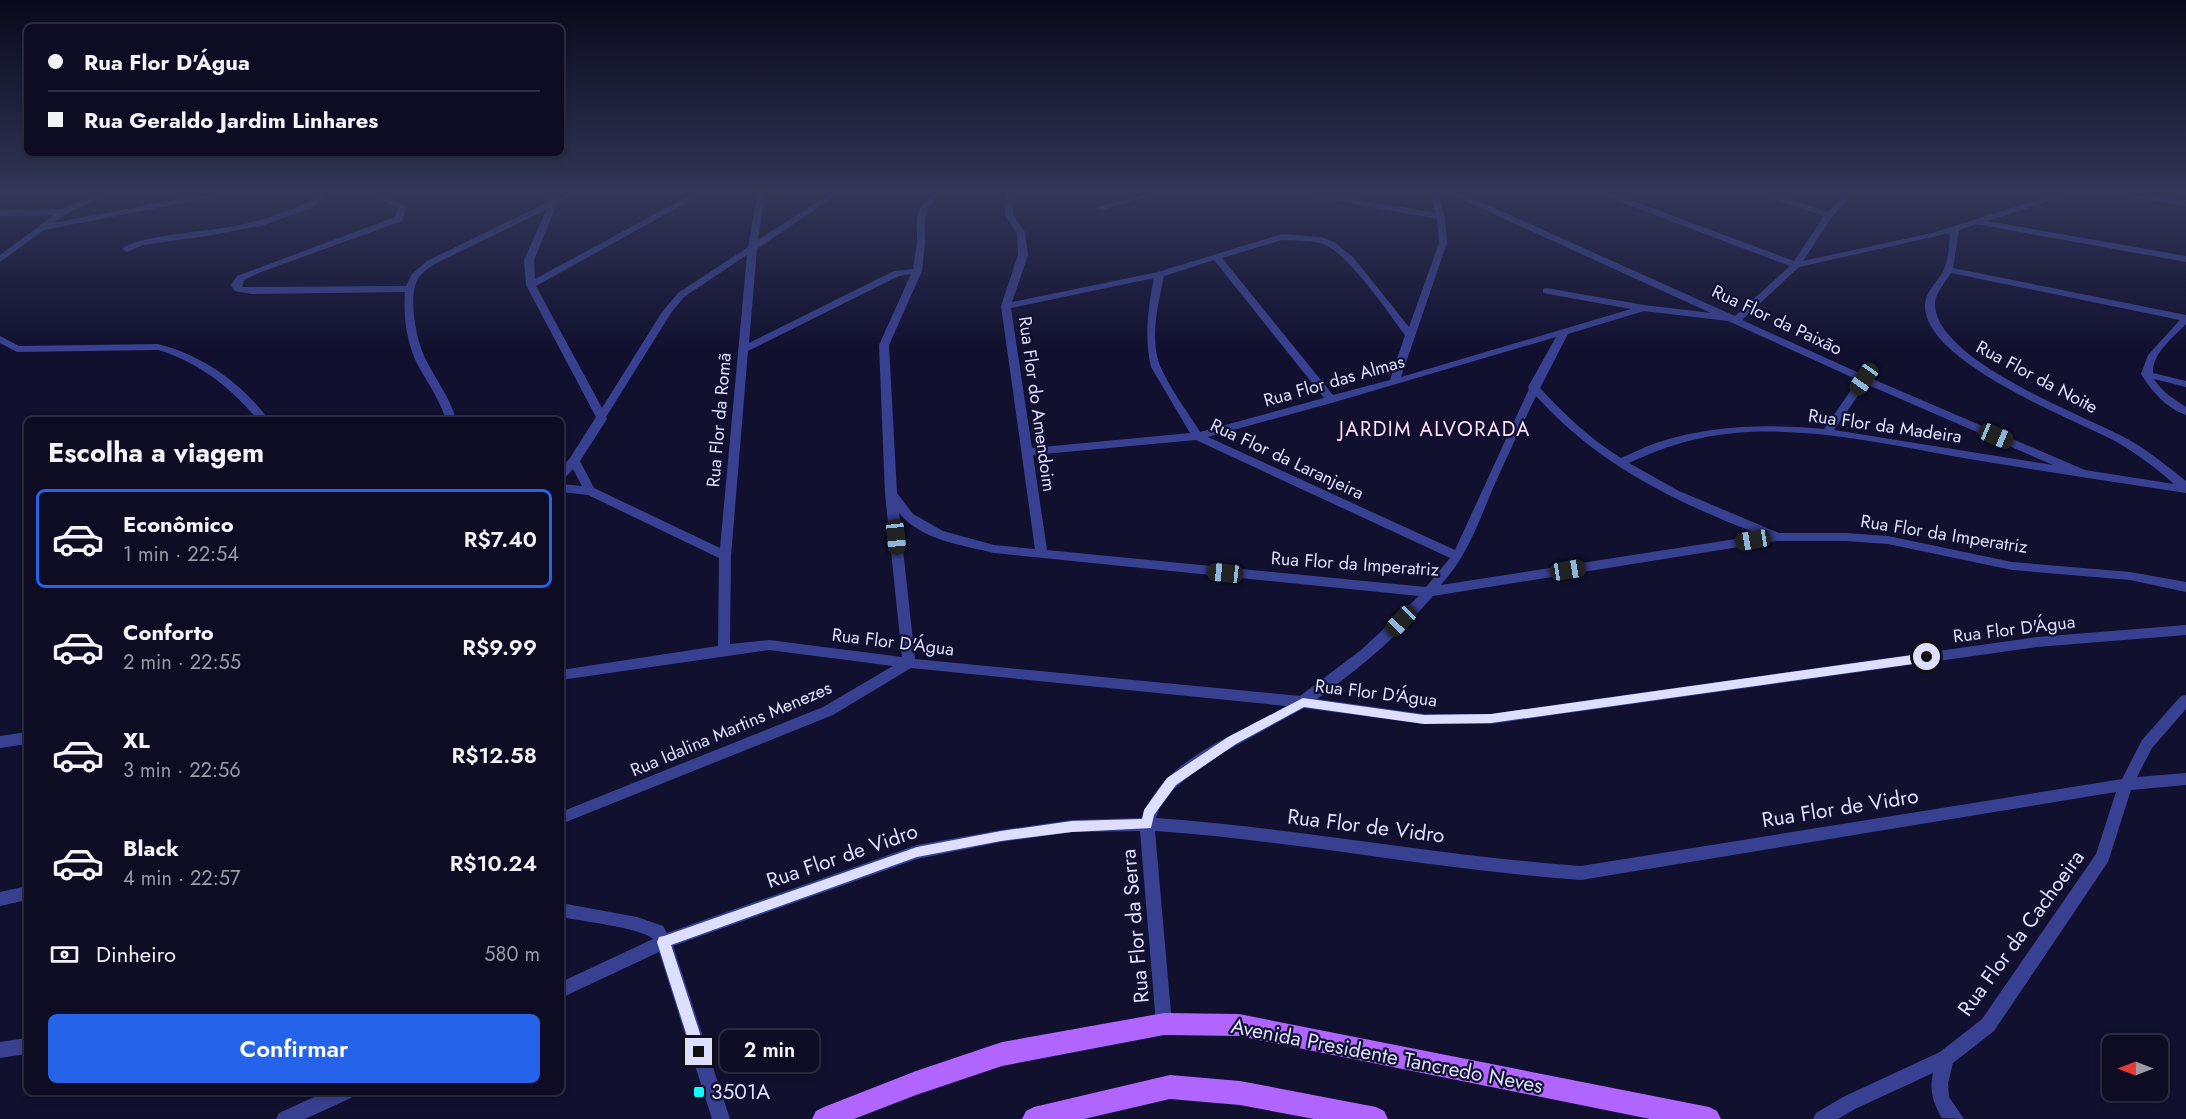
<!DOCTYPE html>
<html lang="pt">
<meta charset="utf-8">
<style>
:root{--surface:#0d0c23;--page:#16152b;--text:#f1f3f6;--muted:#9a9ba6;--line:#2d2c41;--accent:#2563eb}
body{margin:0;font-family:Jost,sans-serif;background:var(--page);color:var(--text);height:100vh;display:flex;flex-direction:column;font-size:22px;white-space:nowrap}
*{box-sizing:border-box;margin:0}
p{font-size:20px;color:var(--muted)}
.icon{flex:none;width:33px;height:33px;fill:none;stroke:currentColor;stroke-width:2;stroke-linecap:round;stroke-linejoin:round}
.map{position:relative;flex:1;overflow:hidden}
.panel{position:absolute;left:24px;top:417px;width:540px;height:678px;display:flex;flex-direction:column;background:var(--surface);border-radius:9px;box-shadow:0 3px 9px #0003,0 0 0 2px var(--line)}
.panel>*{flex:none}
.guide{position:absolute;left:24px;top:24px;width:540px;height:132px;border-radius:9px;box-shadow:0 3px 9px #0003,0 0 0 2px var(--line);display:grid;align-content:center;height:132px;padding:0 24px;background:var(--surface)}
.needle{width:39px;rotate:270deg}
.controls{position:absolute;left:2102px;top:1035px;display:grid;gap:12px}
.controls a{display:grid;place-items:center;width:66px;height:66px;border-radius:9px;background:var(--surface);box-shadow:0 3px 9px #0003,0 0 0 2px var(--line);font-size:30px}
.end{position:absolute;width:27px;height:27px;margin:-14px;border:8px solid #dedfff;background:#111;box-shadow:0 0 0 3px #111}
.from{border-radius:50%}
.bubble{position:absolute;height:42px;border-radius:9px;background:var(--surface);box-shadow:0 3px 9px #0003,0 0 0 2px var(--line);font-size:20px;font-weight:600;line-height:42px;text-align:center}
.car{position:absolute;width:18px;height:36px;margin:-18px -9px;border-radius:8px;box-shadow:0 0 4px 2px #0007;background:linear-gradient(#222 24%,#8ab4d8 0 40%,#222 0 76%,#8ab4d8 0 86%,#222 0)}
.guide b{display:flex;align-items:center;gap:21px;height:57px;font-size:22px}
.guide b+b{border-top:2px solid var(--line)}
.guide i{width:15px;height:15px;background:var(--text)}
ul{padding:0;list-style:none}
li{display:flex;align-items:center;gap:18px;height:99px;margin:0 12px 9px;padding:0 12px;border:3px solid transparent;border-radius:9px}
li div{flex:1}
li b{display:block;font-size:22px}
li em{font-style:normal;font-weight:600}
li.active{border-color:var(--accent)}
li>.icon{width:54px;height:54px;stroke-width:1.5}
h2{padding:0 24px;font-size:27px;line-height:72px}
.pay{display:flex;align-items:center;gap:15px;height:66px;padding:0 24px;font-size:22px}
.pay p{margin-inline-start:auto}
.action{display:flex;gap:12px;margin-top:auto;padding:12px 24px}
.action a{flex:1;height:69px;border-radius:9px;background:var(--accent);color:#fff;font-size:24px;font-weight:600;line-height:69px;text-align:center}
.map>svg:first-child{display:block}
.lines{fill:none;stroke-linecap:round;stroke-linejoin:round}
.minor{fill:#384091;fill-rule:evenodd}
.primary{fill:#b165ff;fill-rule:evenodd}
.route{fill:#dedfff}
.poi-dot{fill:#0afff7;stroke:#11102f;stroke-width:2}
.labels{text-anchor:middle;stroke-width:4.5;stroke-linejoin:round;paint-order:stroke}
.street-label{font-size:18px;fill:#dedfff;stroke:#11102f}
.neighbourhood-label{font-size:20px;letter-spacing:1.5px;fill:#ffe0f8;stroke:#11102f}
.near-street-label{font-size:21px;fill:#dedfff;stroke:#11102f}
.near-poi-label{font-size:21px;fill:#dedfff;stroke:#11102f;text-anchor:start}
</style>
<div class="map">
<svg width="2186" height="1119" viewBox="0 0 2186 1119">
<rect width="100%" height="100%" fill="#11102f"/>
<g class="lines">
<!-- minor -->
<path class="minor" d="M96 194H106L66 214 53 223 204 194H219L215 197 44 230 0 262V255L54 215 0 216V210L62 209Z
M323 194H332L310 208 264 225 213 235 143 245 127 252 122 249C139 235 210 231 236 226 267 220 295 209 323 194Z
M371 194C384 193 398 199 406 209L402 221 261 272 244 280 242 287 406 286 412 274 427 261 548 202 538 194H547L555 199 565 194H575L557 204 534 260 535 279 692 194H702L536 286 602 408 662 312 678 293 748 247 757 194H765L758 240 829 194H838L757 249 749 343 894 271 913 269 917 243V219L921 206 931 194H939L929 206 925 219V243L922 271 889 345 897 493 913 514 943 531 994 545 1035 549 1001 306 1018 255 1017 233 1005 215 1006 194H1014L1013 215 1025 232 1028 255 1012 302 1158 272 1282 234 1321 237 1334 242 1353 257 1409 327 1439 243 1437 219 1315 197 1311 194H1327L1436 213 1430 194H1438L1445 217 1447 243 1401 377 1631 309 1543 293V289L1546 288 1644 305 1711 313 1454 196 1453 194H1463L1735 316 1790 266 1604 196 1603 194H1614L1794 261 1824 216 1766 196 1765 194H1776L1827 212 1845 194H1853L1832 217 1803 261 1932 233 2056 194H2067L2066 196 1987 221 2186 256V262L1976 224 1959 230 1953 268 2186 315V324C2174 337 2152 353 2153 373L2186 381V387L2154 379C2162 392 2174 399 2186 407V415C2166 408 2151 391 2141 374L2148 355 2180 320 1951 273C1945 283 1934 294 1935 306 1939 361 2078 413 2122 436 2145 448 2166 465 2186 481V493C2114 482 2042 471 1969 459 1885 444 1787 420 1702 438 1676 443 1653 452 1629 463L1679 491 1779 533H1846L1888 536 2012 562 2130 572 2186 582V592L2130 580 2012 570 1888 544 1846 541H1776L1433 596C1399 635 1359 669 1317 699L1424 714H1491L2037 637 2186 625V635L2037 647 1491 724H1424L1304 708 1217 756 1194 772 1174 789 1160 807 1156 818C1298 828 1439 856 1581 866L2122 779 2142 740 2181 696 2186 695V709L2152 748 2137 777 2186 773V785L2131 790 2108 862 1994 1031 1953 1063 1948 1083 1949 1097 1964 1119 1942 1118C1933 1103 1929 1090 1933 1073L1855 1109 1838 1119H1813L1816 1113 1843 1097 1940 1052 1982 1019 2096 854 2116 792 1581 880C1438 870 1298 841 1155 831L1172 1024 1170 1030 1164 1032 1158 1030 1156 1024 1140 831 1072 832 1001 842 917 859 673 946 730 1119H712L659 952 561 998V982L653 939C642 928 580 921 561 917V903L637 917 663 926 667 933 917 845 1001 830 1072 820 1142 818C1164 757 1235 737 1286 706L911 668 833 715 561 824V812L823 707 893 666 769 650 561 680V670L718 646 719 558 588 495 561 492V484L582 486 573 469 565 478 561 479V468L570 458 596 417 526 285 524 260 547 209 433 265C428 268 423 272 419 277 407 295 416 339 425 358 435 379 450 397 456 420H446C440 401 430 386 420 369 407 346 403 319 405 292L251 294 235 291 231 285 237 276 395 217 398 209ZM1950 233C1949 245 1949 257 1944 269 1939 281 1926 290 1925 305 1924 362 2071 418 2115 441 2136 453 2156 468 2174 484L2085 470 1868 377 1742 320 1799 267ZM1282 240C1294 241 1308 240 1320 243 1346 249 1388 313 1405 335L1390 380 1333 395 1222 258ZM747 255 720 548 594 488 580 461 607 419 606 417 671 313 684 297ZM1214 260 1324 398 1200 432C1187 411 1171 390 1161 368 1149 340 1158 304 1164 276ZM911 274 879 345 885 494 902 657 769 640 730 644 731 556 748 351 899 276ZM1154 278C1148 308 1144 336 1151 367L1190 433 1032 448 1011 308ZM1644 311 1728 321 1858 380 1824 429C1768 424 1713 425 1659 442 1646 446 1633 453 1621 458 1590 439 1564 414 1540 388L1568 334ZM1556 337 1528 387 1529 389 1455 550 1208 437 1335 402ZM1866 384 2053 465 1834 430ZM1536 396C1598 465 1675 502 1761 535L1441 585C1467 556 1478 524 1493 488 1507 457 1521 427 1536 396ZM1196 440 1450 558 1426 587 1047 550 1033 455ZM899 513C921 540 962 545 994 553L1419 596 1361 650 1300 696 915 659Z
M1145 194H1158L1102 210 1098 207Z
M2122 194H2140L2186 200V206L2126 197Z
M0 336 19 346 158 344C202 355 242 383 269 420H258C231 388 199 362 158 350L17 352 0 343Z
M27 732V744L0 748V736Z
M27 886V900L0 906V892Z
M27 1038V1054L0 1058V1042Z
M325 1092H354L351 1098 305 1119H276L279 1113Z"/>
<!-- primary -->
<path class="primary" d="M1164 1013 1239 1014 1709 1107 1717 1111 1721 1119H1650L1239 1036 1164 1035 1002 1066 916 1095 854 1119H812L816 1111 824 1107 916 1071 1002 1042Z
M1170 1075 1240 1081 1376 1107 1384 1111 1388 1119H1314L1240 1105 1170 1099 1084 1119H1022L1026 1111 1034 1107Z"/>
</g>
<!-- sky -->
<linearGradient id="sky" x2="0" y2="1"><stop stop-color="#09091a"/><stop offset="0.55" stop-color="#323758"/><stop offset="1" stop-color="#323758" stop-opacity="0"/></linearGradient>
<rect width="2186" height="350" fill="url(#sky)"/>
<!-- route -->
<path class="route" d="M1927 653 1933 657 1927 662 1491 723 1424 724 1304 707 1236 744 1176 785 1154 815 1151 828 1072 832 1001 841 917 857 671 945 706 1052 704 1057 699 1059 694 1057 692 1052 657 942 659 937 664 936 917 847 1001 831 1072 821 1142 819 1144 810 1167 778 1228 737 1303 698 1424 715 1491 714Z"/>
<!-- markers -->
<rect class="poi-dot" x="693" y="1086" width="12" height="12" rx="3"/>
<g class="labels">
<!-- street labels -->
<g class="street-label">
<text transform="translate(1777 320) rotate(25)" y="6">Rua Flor da Paixão</text>
<text transform="translate(2037 377) rotate(28)" y="6">Rua Flor da Noite</text>
<text transform="translate(1334 381) rotate(-16)" y="6">Rua Flor das Almas</text>
<text transform="translate(1037 404) rotate(82)" y="6">Rua Flor do Amendoim</text>
<text transform="translate(719 420) rotate(-85)" y="6">Rua Flor da Romã</text>
<text transform="translate(1885 426) rotate(8)" y="6">Rua Flor da Madeira</text>
<text transform="translate(1287 459) rotate(25)" y="6">Rua Flor da Laranjeira</text>
<text transform="translate(1944 534) rotate(9)" y="6">Rua Flor da Imperatriz</text>
<text transform="translate(1355 564) rotate(4)" y="6">Rua Flor da Imperatriz</text>
<text transform="translate(2014 629) rotate(-7)" y="6">Rua Flor D'Água</text>
<text transform="translate(893 642) rotate(7)" y="6">Rua Flor D'Água</text>
<text transform="translate(1376 693) rotate(7)" y="6">Rua Flor D'Água</text>
<text transform="translate(731 729) rotate(-23)" y="6">Rua Idalina Martins Menezes</text>
</g>
<!-- neighbourhood labels -->
<g class="neighbourhood-label">
<text x="1435" y="436">JARDIM ALVORADA</text>
</g>
<!-- near-street labels -->
<g class="near-street-label">
<text transform="translate(1840 808) rotate(-9)" y="7">Rua Flor de Vidro</text>
<text transform="translate(1366 826) rotate(7)" y="7">Rua Flor de Vidro</text>
<text transform="translate(842 856) rotate(-19)" y="7">Rua Flor de Vidro</text>
<text transform="translate(1135 926) rotate(-95)" y="7">Rua Flor da Serra</text>
<text transform="translate(2021 933) rotate(-54)" y="7">Rua Flor da Cachoeira</text>
<text transform="translate(1387 1056) rotate(11)" y="7">Avenida Presidente Tancredo Neves</text>
</g>
<!-- near-poi labels -->
<g class="near-poi-label">
<text x="711" y="1099">3501A</text>
</g>
</g>
</svg>
<div class="controls">
<a><svg class="needle" viewBox="-14 -14 28 28"><path d="M0-13l5 13h-10z" fill="#e53935"/><path d="M0 13l5-13h-10z" fill="#9a9ba6"/></svg></a>
</div>
<i class="end from" style="left:1927px;top:657px"></i>
<i class="end" style="left:699px;top:1052px"></i>
<div class="bubble" style="left:720px;top:1030px;width:99px">2 min</div>
<i class="car" style="left:1864px;top:379px;rotate:215deg"></i>
<i class="car" style="left:1996px;top:436px;rotate:113deg"></i>
<i class="car" style="left:896px;top:537px;rotate:174deg"></i>
<i class="car" style="left:1753px;top:540px;rotate:261deg"></i>
<i class="car" style="left:1568px;top:570px;rotate:81deg"></i>
<i class="car" style="left:1225px;top:573px;rotate:276deg"></i>
<i class="car" style="left:1401px;top:621px;rotate:224deg"></i>
<div class="guide">
<b><i class="from"></i>Rua Flor D'Água</b>
<b><i></i>Rua Geraldo Jardim Linhares</b>
</div>
<section class="panel">
<h2>Escolha a viagem</h2>
<ul>
<li class="active"><svg class="icon" aria-label="car" viewBox="0 0 24 24"><path d="M5 17H2v-5l4-1 3-4h7l3 4 3 1v5h-3M9 17h6M6 11h13"/><circle cx="7" cy="17" r="2"/><circle cx="17" cy="17" r="2"/></svg><div><b>Econômico</b><p>1 min · 22:54</p></div><em>R$7.40</em></li>
<li><svg class="icon" aria-label="car" viewBox="0 0 24 24"><path d="M5 17H2v-5l4-1 3-4h7l3 4 3 1v5h-3M9 17h6M6 11h13"/><circle cx="7" cy="17" r="2"/><circle cx="17" cy="17" r="2"/></svg><div><b>Conforto</b><p>2 min · 22:55</p></div><em>R$9.99</em></li>
<li><svg class="icon" aria-label="car" viewBox="0 0 24 24"><path d="M5 17H2v-5l4-1 3-4h7l3 4 3 1v5h-3M9 17h6M6 11h13"/><circle cx="7" cy="17" r="2"/><circle cx="17" cy="17" r="2"/></svg><div><b>XL</b><p>3 min · 22:56</p></div><em>R$12.58</em></li>
<li><svg class="icon" aria-label="car" viewBox="0 0 24 24"><path d="M5 17H2v-5l4-1 3-4h7l3 4 3 1v5h-3M9 17h6M6 11h13"/><circle cx="7" cy="17" r="2"/><circle cx="17" cy="17" r="2"/></svg><div><b>Black</b><p>4 min · 22:57</p></div><em>R$10.24</em></li>
</ul>
<div class="pay"><svg class="icon" aria-label="cash" viewBox="0 0 24 24"><path d="M3 7h18v10H3z"/><circle cx="12" cy="12" r="2"/></svg>Dinheiro<p>580 m</p></div>
<div class="action"><a>Confirmar</a></div>
</section>
</div>
